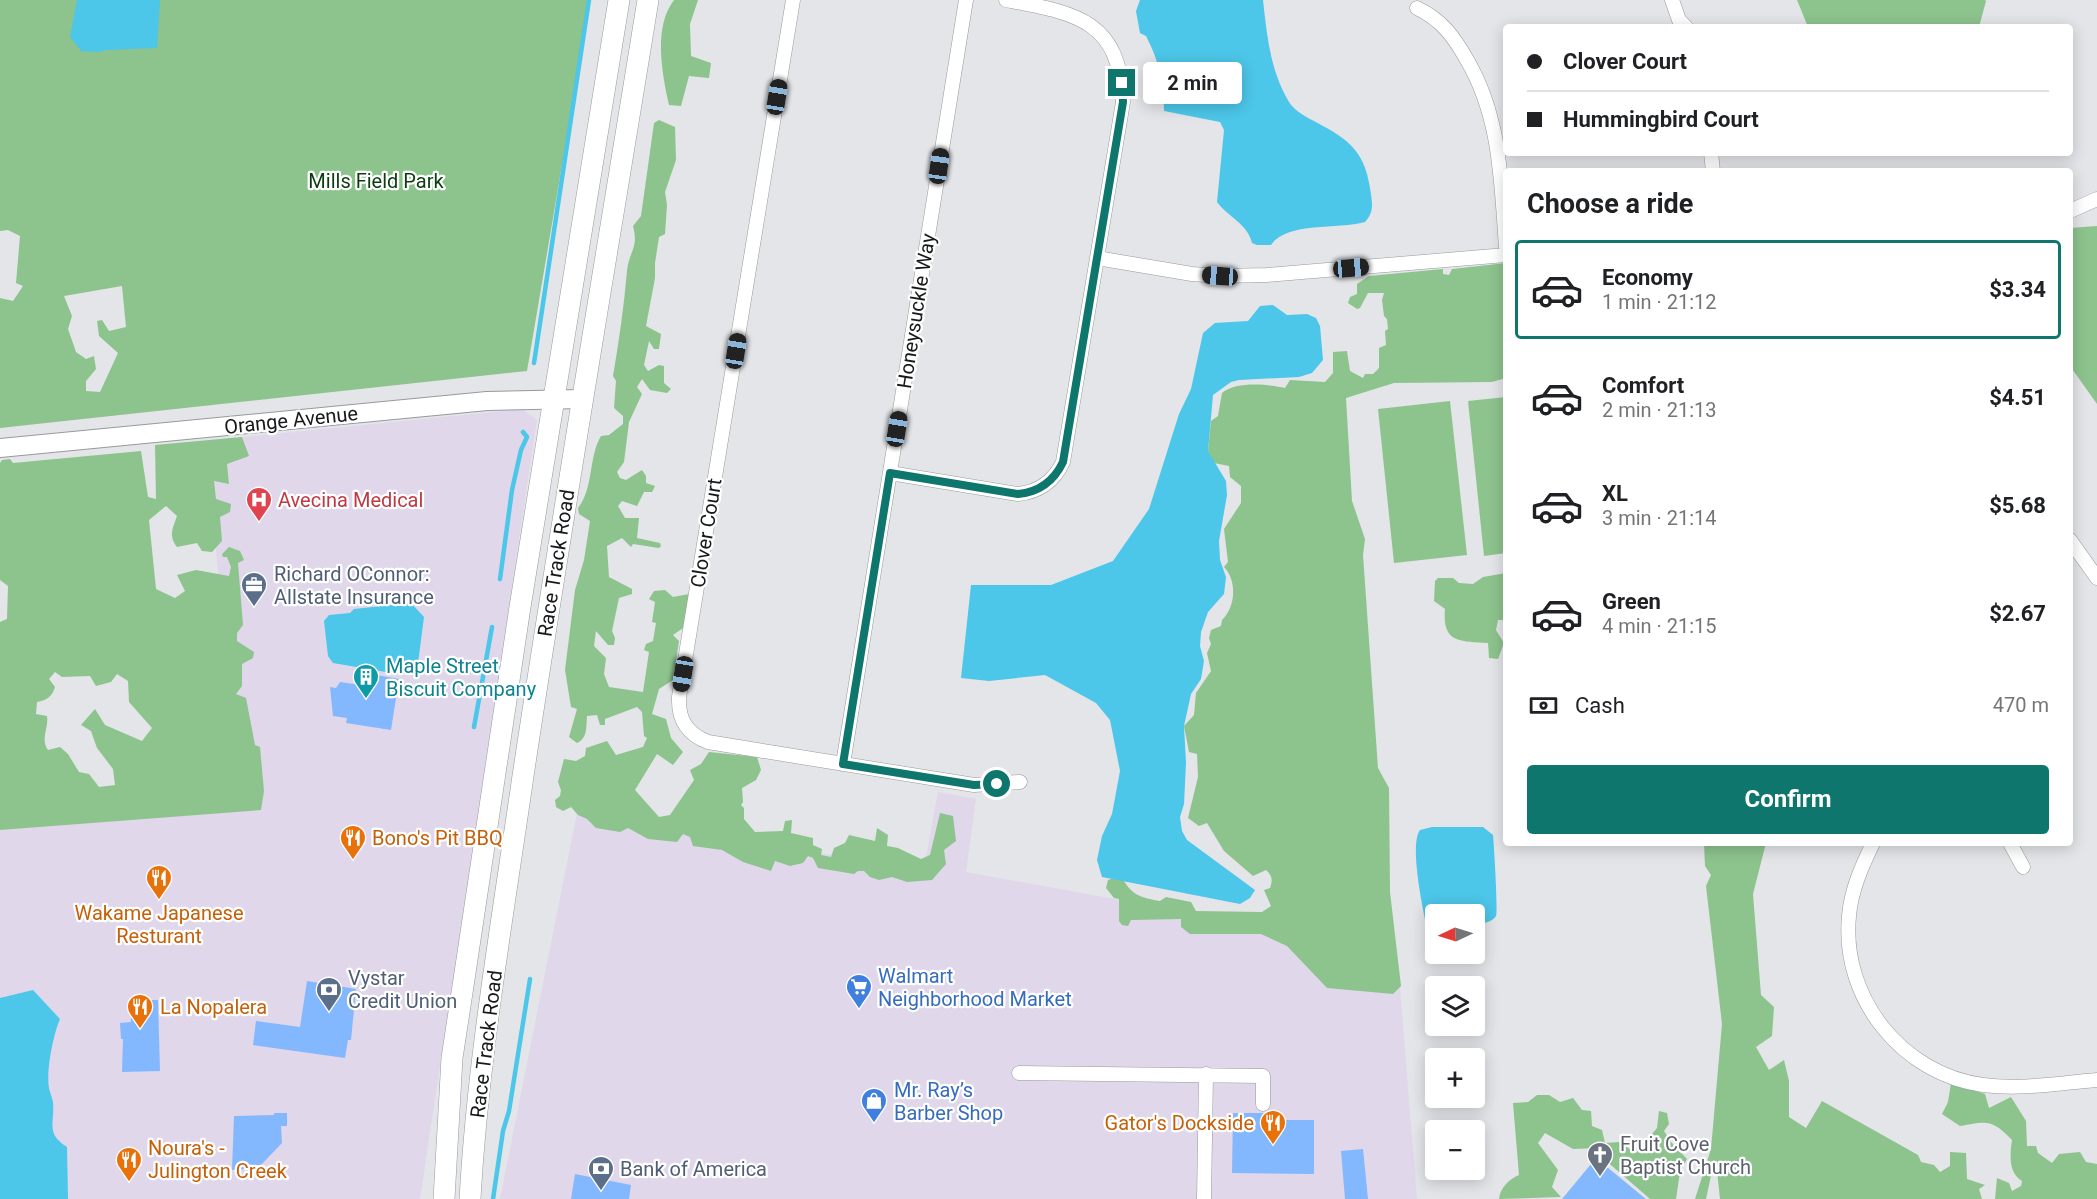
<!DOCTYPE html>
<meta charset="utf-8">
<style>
:root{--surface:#fff;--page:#f6f6f6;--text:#202124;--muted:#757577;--line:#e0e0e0;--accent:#0f766e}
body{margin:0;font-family:Roboto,sans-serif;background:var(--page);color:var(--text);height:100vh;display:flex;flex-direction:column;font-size:22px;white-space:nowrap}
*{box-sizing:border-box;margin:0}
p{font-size:20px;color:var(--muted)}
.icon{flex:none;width:33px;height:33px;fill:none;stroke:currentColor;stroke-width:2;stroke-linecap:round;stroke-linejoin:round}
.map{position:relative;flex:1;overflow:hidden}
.panel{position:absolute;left:1503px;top:168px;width:570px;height:678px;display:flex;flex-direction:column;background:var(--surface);border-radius:6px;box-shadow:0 3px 15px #0003}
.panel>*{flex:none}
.guide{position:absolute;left:1503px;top:24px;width:570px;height:132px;border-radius:6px;box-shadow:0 3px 15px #0003;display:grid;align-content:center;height:132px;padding:0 24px;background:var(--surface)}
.needle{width:39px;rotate:266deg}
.buttons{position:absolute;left:1425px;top:904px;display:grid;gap:12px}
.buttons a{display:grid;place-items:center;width:60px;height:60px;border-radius:6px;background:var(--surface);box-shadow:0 3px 15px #0003;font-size:30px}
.end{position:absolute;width:27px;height:27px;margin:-14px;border:8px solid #0f766e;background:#fff;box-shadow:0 0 0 3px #fff}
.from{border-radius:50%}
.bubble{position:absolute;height:42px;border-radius:6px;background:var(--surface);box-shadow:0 3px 15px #0003;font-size:20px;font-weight:700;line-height:42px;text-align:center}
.car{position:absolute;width:18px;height:36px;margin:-18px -9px;border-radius:8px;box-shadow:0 0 4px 2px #0007;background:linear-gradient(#222 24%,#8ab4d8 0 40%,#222 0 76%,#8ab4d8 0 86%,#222 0)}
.guide b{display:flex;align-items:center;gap:21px;height:57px;font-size:22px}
.guide b+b{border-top:2px solid var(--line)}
.guide i{width:15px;height:15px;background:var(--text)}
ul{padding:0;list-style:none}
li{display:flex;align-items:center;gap:18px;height:99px;margin:0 12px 9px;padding:0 12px;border:3px solid transparent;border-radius:6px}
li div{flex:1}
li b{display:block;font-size:22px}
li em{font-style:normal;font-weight:700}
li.on{border-color:var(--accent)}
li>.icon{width:54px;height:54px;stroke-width:1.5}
h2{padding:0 24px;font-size:27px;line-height:72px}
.pay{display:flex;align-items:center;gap:15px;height:66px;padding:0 24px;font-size:22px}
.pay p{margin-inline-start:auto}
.cta{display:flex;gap:12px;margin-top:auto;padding:12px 24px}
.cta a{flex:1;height:69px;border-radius:6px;background:var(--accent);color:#fff;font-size:24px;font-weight:700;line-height:69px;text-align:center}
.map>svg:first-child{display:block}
.commercial{fill:#e0d7eb}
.green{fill:#8dc38d;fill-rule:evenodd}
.water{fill:#4cc6e9}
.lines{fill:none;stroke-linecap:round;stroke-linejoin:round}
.stream{stroke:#4cc6e9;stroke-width:4.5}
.building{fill:#83b7fe}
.street-casing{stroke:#97999c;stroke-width:15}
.secondary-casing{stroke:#97999c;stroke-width:20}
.primary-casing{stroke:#97999c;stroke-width:22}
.street{stroke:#fff;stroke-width:14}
.secondary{stroke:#fff;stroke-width:18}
.primary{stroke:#fff;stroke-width:21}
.route{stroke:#0f766e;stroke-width:8}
.labels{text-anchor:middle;stroke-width:4.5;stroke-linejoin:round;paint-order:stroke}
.park-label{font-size:20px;fill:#0b3d11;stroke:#fff}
.street-label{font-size:20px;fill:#171819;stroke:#fff}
.health-label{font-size:20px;fill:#be3a42;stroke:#fff;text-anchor:start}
.service-label{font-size:20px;fill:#4e5e75;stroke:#fff;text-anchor:start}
.culture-label{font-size:20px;fill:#0d838f;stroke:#fff;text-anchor:start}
.food-label{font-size:20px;fill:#c56008;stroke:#fff;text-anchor:start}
.shop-label{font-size:20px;fill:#366cbe;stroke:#fff;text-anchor:start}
.worship-label{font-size:20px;fill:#5b616d;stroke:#fff;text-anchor:start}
</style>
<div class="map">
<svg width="2097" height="1199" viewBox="0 0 2097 1199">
<rect width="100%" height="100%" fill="#e3e5e9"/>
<!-- commercial -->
<path class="commercial" d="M522 409 537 420 420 1199H0V830L242 811 205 441Z
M938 792 976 799 966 872 1397 950 1417 1199H500L577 813 784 848 924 868Z"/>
<!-- green -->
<path class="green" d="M0 0H590L527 371 0 428V298L13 301 23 286 16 283 20 236 8 230 0 231ZM122 286 126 327 109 331 102 320 97 321 99 336 118 353 100 392 86 391V381L96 369 94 356 86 359 76 352 68 329 72 316 64 296Z
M674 0H698L690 24 691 56 711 63 709 78 689 76 681 106 669 105C662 74 653 27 674 0Z
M1797 0H1985L1986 1 1979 27H1808Z
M659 120 675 127 676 160 665 192 667 205 665 234 659 237 655 263V278L646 326 661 334 659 349H654L649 341 644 365 648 371 659 365 664 366V383L671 389 667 393 650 390 642 379 637 387 642 394 629 422 624 462 617 472 620 478 626 480 642 470 646 476V483L655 486 652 492H644L637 506 622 501 618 506 625 518H639L637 538 660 543 661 546 659 548 633 544 631 547 622 538 607 546 609 577 632 589V594L619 598 612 631 615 638 614 645H608L596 631 594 646 606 658 604 674 609 687 643 692 649 652 644 650 646 644 653 641 656 623 652 622 655 602 649 599 654 591 665 590 673 597 689 594 683 628 673 635 679 641 673 680 659 689 652 714 666 719 671 738 683 752 673 765 657 754 635 790 659 817 670 815 694 780 690 770 701 764 709 752 757 757 761 770 756 780 742 788 743 802 741 805 744 808V819L755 832 783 831 785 821 792 820 791 833 813 838V845L822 849 821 855 831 857 834 848 845 843 849 835 875 841 877 828 888 835 887 846 898 848 921 859 930 855 940 813 953 816 956 841 944 850 946 864 932 880 907 882 892 877 879 880 870 877 864 871H858L854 874 818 868 813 858 808 856 803 863 790 866 775 861 771 871 743 862 722 850 693 846 690 837 683 834 677 842 648 839 628 828 620 832 596 828 587 819 578 815 571 807 563 811 556 807 555 800 560 796 561 790 558 782 564 759 576 761 585 756 586 748 607 741 616 755 643 747 647 738 644 736 642 712 637 707 605 719V725H600L597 715 587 716C586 726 588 738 577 743L569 737 577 709 571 707 565 670 575 590 584 560 590 521 579 514 578 508C594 488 588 458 601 436L609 435 623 424V416L614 408 616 381 613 376C619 341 624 306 627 271 629 251 639 248 633 226L641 216 654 123Z
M2097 226V404L2070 366V228Z
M1506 263V378L1492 382 1394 383 1346 398 1352 501 1365 539 1363 555 1378 768 1389 788 1390 892 1401 986 1393 994 1327 988 1287 946 1261 934H1190L1181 927V919L1131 920 1128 926 1122 925 1119 921V899L1114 898 1106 888 1108 880 1114 878 1124 881C1133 896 1143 898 1160 901L1166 897 1191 902 1196 911 1262 912 1271 906 1264 890 1270 888C1273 880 1272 875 1266 870L1253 876 1224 851 1207 823 1199 826 1188 818 1198 777 1197 754 1189 752 1184 726 1194 715 1196 693 1211 671 1207 653 1211 644 1209 638 1211 630 1221 626 1222 620C1236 607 1237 580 1224 567L1228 562 1224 529 1241 503V486L1230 477 1229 466 1214 463 1208 451 1211 421 1218 416 1222 393C1236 381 1268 384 1285 388L1290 380 1325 382 1333 373V352L1347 351 1350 371 1363 378 1365 374H1373L1379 368V348L1386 345 1385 331 1388 329 1387 319 1384 316 1382 300 1384 293H1368L1360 308 1357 309 1348 303 1350 297 1357 294V284L1369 276 1443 269V274L1449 275 1452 269Z
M1506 397V553L1484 556 1468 401Z
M1450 401 1467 555 1394 563 1378 409Z
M242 437 249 456 227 464 229 484 214 481 216 499 231 504 230 512 220 517 222 541 212 552 202 551 197 543 177 547C168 536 173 528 177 516L166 506 149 520 156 589 175 598 185 591 177 575 196 570 229 576 231 567 227 557H223L222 554 229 547 240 551 244 560 238 563 243 625 237 633V641L254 652 253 658 242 664V686L236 694 246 698 255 745 260 747 264 791 261 810 0 830V622L7 619 8 586 0 580V463L2 460 10 459 13 463 141 451 148 497 156 499 155 445ZM55 672 62 677 90 676 96 686 111 682 117 674 128 681 129 702 152 728 142 741 105 725 95 709 81 725 91 731 97 748 113 769 115 785 99 787 89 774 79 772 68 754 60 747 48 750C40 739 49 728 47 716L36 714 37 702C47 700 52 697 55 687L49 679Z
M1506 573V620H1498L1496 630 1504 643 1498 659 1489 658 1488 643C1460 641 1442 644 1445 609L1434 601 1435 581 1438 578H1453L1459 583 1473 584 1483 577Z
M1704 843H1766L1753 894 1761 995 1774 1007 1772 1036 1756 1047 1769 1070 1784 1060 1789 1081V1117L1806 1128 1822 1101 1918 1155 1921 1162 1934 1165 1940 1172 1950 1166V1152L1966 1153 1967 1179 1985 1185 1979 1189 1982 1199H1720L1717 1171H1712L1706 1199H1695L1711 1149 1722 1024 1706 886 1711 875 1705 866Z
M1951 1083 1985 1094 1989 1108 2011 1097 2026 1121 2027 1146H2036L2038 1153 2052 1163 2059 1154 2080 1152 2086 1162 2097 1164V1199H1995L1997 1178 2009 1183 2012 1191 2021 1186 2022 1181C2008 1173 2010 1154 2012 1140 1992 1119 1987 1121 1960 1126L1942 1114 1948 1102Z
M1537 1095H1549L1560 1102 1573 1098 1582 1110 1591 1111 1592 1126 1602 1130 1605 1143 1619 1142 1636 1153 1657 1128 1659 1111 1667 1113 1669 1124 1664 1131 1671 1142 1687 1159 1680 1172 1676 1199H1650L1604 1159 1597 1148 1573 1149 1545 1133 1538 1143 1558 1170 1552 1187 1561 1197 1499 1199C1500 1188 1509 1179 1519 1175L1513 1103 1528 1102Z"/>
<!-- water -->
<path class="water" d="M77 0H160L157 48 106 50 99 52 81 51 70 37Z
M1140 0H1263C1267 36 1270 70 1289 102 1293 109 1303 115 1310 119 1344 137 1364 147 1370 188 1372 202 1375 211 1365 222 1338 230 1287 221 1271 245H1257L1252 243C1248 224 1228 217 1217 202L1224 130 1220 122 1164 111C1164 83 1159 61 1146 36L1140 33 1136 11Z
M1273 305 1287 315 1307 314 1316 318 1320 326 1323 360 1312 373 1299 377 1239 380 1231 382 1213 395 1208 451 1226 481 1227 495 1219 541 1220 560 1226 577 1224 594 1208 612 1201 632 1200 646 1204 661 1201 679 1191 694 1184 726 1186 763 1184 804 1180 817 1182 831 1187 840 1255 890 1250 898 1240 904 1102 877 1097 860 1102 836 1112 814 1120 771 1110 720 1096 703 1045 675 989 681 961 678 971 585H1051L1113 561 1149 509 1179 414 1191 389 1203 333 1215 323 1248 321 1260 306Z
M411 603 424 617 418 663 403 675 333 663 328 656 324 621 329 615 350 613 354 609Z
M1432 827H1483L1493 835C1494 845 1498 912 1496 916 1492 923 1481 923 1475 925L1474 915H1436L1435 929H1427C1423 909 1409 845 1420 830Z
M33 990 60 1019C53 1035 46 1071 49 1088 50 1093 52 1097 53 1102 55 1123 45 1133 67 1147L68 1199H0V998Z"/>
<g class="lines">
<!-- stream -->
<path class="stream" d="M534 363 589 0
M500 579 512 490 521 450 527 437 523 432
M474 727 492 627
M493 1199 503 1131 509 1111 530 979"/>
</g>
<!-- building -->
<path class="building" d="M371 674 399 679 391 730 346 723 347 718 333 716 330 687 336 688 340 682 368 686Z
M307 981 356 989 351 1040H348L345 1058 253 1045 256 1021 300 1027Z
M131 1000H158L160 1071 122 1072 123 1039H121L120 1023 131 1022Z
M274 1113H287V1126H281L282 1143 261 1165H245V1169L232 1170 234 1116 274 1115Z
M1233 1113H1273V1120H1314V1174L1232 1173Z
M1363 1149 1368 1199H1345L1341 1151Z
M1596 1158 1646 1199H1562Z
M575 1174 631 1185 629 1199H571Z"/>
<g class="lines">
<defs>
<path id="street" d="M793 0 679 697C678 720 687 734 708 742L974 785 1020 782
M1672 0 1679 20 1686 27
M1417 8C1442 20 1454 37 1467 60 1501 118 1501 182 1506 247
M1711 153 1713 171
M2070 211 2097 199
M1097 258 1192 274 1220 276 1267 275 1506 255
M890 473 1018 494C1039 492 1054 481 1063 462L1123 102C1120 19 1075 13 1006 0
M2070 540 2097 578
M843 764 966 0
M1873 843C1862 866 1851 890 1849 916 1841 998 1902 1074 1983 1085 2020 1090 2060 1083 2097 1080
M2010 843 2023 867
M1019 1073 1263 1076V1104
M1204 1199 1206 1074"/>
<path id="secondary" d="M0 448 487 401 583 399"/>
<path id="primary" d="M444 1199 452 1058 463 986 520 607 619 0
M470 1199C478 1057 503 916 523 776 562 517 606 259 648 0"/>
</defs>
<!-- street casing -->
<use href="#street" class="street-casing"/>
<!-- secondary casing -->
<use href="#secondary" class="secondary-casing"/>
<!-- primary casing -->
<use href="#primary" class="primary-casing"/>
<!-- street -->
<use href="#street" class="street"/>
<!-- secondary -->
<use href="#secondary" class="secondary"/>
<!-- primary -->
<use href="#primary" class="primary"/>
</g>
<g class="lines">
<!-- route -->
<path class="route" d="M997 784 974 785 843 764 890 473 1018 494C1039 492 1054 481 1063 462L1123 102 1122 83"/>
</g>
<!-- icons -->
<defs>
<symbol id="hospital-pin" viewBox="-11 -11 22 30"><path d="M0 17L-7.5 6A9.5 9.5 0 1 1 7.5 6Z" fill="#e0444e" stroke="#fff"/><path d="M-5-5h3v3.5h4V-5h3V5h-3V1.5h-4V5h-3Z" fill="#fff"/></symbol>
<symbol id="office-pin" viewBox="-11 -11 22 30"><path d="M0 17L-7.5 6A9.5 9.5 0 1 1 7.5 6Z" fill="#5c6f8a" stroke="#fff"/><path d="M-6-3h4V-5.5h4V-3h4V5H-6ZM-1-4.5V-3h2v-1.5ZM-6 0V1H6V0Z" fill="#fff"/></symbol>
<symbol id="building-pin" viewBox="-11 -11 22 30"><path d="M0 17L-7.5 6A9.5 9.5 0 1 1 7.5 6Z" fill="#0f9aa8" stroke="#fff"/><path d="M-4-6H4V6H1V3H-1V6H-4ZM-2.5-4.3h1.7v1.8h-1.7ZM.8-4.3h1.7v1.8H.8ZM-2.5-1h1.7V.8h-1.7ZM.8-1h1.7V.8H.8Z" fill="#fff"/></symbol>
<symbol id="restaurant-pin" viewBox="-11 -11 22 30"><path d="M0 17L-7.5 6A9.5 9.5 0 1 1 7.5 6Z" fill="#e8710a" stroke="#fff"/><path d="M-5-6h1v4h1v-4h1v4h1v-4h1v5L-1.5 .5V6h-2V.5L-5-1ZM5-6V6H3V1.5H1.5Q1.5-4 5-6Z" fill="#fff"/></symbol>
<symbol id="supermarket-pin" viewBox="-11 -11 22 30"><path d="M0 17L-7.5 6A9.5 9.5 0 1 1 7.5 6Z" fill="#3f7fe0" stroke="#fff"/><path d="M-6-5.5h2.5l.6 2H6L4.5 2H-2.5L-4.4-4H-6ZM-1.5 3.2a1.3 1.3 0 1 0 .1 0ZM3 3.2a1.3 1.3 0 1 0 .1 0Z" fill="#fff"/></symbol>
<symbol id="bank-pin" viewBox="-11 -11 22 30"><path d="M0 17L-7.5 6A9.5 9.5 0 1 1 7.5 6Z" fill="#5c6f8a" stroke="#fff"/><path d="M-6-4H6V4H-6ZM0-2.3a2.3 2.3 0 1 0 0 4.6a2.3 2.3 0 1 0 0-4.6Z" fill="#fff"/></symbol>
<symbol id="shop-pin" viewBox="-11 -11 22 30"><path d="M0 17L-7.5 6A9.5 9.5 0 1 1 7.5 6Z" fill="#3f7fe0" stroke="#fff"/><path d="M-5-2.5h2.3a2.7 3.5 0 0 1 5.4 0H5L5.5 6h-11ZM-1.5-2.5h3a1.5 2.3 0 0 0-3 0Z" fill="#fff"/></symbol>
<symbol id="church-pin" viewBox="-11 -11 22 30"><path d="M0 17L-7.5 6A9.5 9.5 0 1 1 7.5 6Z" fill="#6b7280" stroke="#fff"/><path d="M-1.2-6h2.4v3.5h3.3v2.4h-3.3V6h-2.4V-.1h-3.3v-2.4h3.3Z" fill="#fff"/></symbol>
</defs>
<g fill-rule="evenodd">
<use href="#hospital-pin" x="244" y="485" width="30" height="40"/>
<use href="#office-pin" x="239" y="570" width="30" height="40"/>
<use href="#building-pin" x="351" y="662" width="30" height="40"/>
<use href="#restaurant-pin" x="338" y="823" width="30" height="40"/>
<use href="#restaurant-pin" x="144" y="863" width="30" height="40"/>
<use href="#supermarket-pin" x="844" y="972" width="30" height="40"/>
<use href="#bank-pin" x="314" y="975" width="30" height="40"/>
<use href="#restaurant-pin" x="125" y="992" width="30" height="40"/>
<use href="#shop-pin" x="859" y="1086" width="30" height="40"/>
<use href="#restaurant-pin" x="1258" y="1108" width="30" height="40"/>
<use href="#church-pin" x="1585" y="1140" width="30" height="40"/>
<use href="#restaurant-pin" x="114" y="1145" width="30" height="40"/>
<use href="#bank-pin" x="586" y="1154" width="30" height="40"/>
</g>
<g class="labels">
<!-- park labels -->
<g class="park-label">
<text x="376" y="188">Mills Field Park</text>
</g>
<!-- street labels -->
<g class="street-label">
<text transform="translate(916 311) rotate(-81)" y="7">Honeysuckle Way</text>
<text transform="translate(291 420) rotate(-6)" y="7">Orange Avenue</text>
<text transform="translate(706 533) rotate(-81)" y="7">Clover Court</text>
<text transform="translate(556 563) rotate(-81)" y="7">Race Track Road</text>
<text transform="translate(486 1044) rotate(-83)" y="7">Race Track Road</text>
</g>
<!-- health labels -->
<g class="health-label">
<text x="278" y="507">Avecina Medical</text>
</g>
<!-- service labels -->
<g class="service-label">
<text x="274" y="581">Richard OConnor:<tspan x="274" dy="23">Allstate Insurance</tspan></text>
<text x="348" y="985">Vystar<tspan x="348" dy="23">Credit Union</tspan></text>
<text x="620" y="1176">Bank of America</text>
</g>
<!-- culture labels -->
<g class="culture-label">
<text x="386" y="673">Maple Street<tspan x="386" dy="23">Biscuit Company</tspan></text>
</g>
<!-- food labels -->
<g class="food-label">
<text x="372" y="845">Bono's Pit BBQ</text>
<text x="159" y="920" text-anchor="middle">Wakame Japanese<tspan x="159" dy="23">Resturant</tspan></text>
<text x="160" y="1014">La Nopalera</text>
<text x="1254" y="1130" text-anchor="end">Gator's Dockside</text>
<text x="148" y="1155">Noura's -<tspan x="148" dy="23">Julington Creek</tspan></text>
</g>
<!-- shop labels -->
<g class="shop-label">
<text x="878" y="983">Walmart<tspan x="878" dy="23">Neighborhood Market</tspan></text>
<text x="894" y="1097">Mr. Ray’s<tspan x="894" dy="23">Barber Shop</tspan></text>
</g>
<!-- worship labels -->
<g class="worship-label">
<text x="1620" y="1151">Fruit Cove<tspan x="1620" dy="23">Baptist Church</tspan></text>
</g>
</g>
</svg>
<div class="buttons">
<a><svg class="needle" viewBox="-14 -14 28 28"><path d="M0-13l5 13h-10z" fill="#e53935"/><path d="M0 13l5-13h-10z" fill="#757577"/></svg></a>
<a><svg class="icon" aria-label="layers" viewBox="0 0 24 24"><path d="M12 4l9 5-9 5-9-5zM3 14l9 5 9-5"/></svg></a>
<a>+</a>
<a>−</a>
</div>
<i class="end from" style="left:997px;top:784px"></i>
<i class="end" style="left:1122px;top:83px"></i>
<div class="bubble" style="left:1143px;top:62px;width:99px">2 min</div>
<i class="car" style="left:777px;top:97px;rotate:9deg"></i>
<i class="car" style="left:939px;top:166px;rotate:8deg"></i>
<i class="car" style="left:1351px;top:268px;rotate:85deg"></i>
<i class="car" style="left:1220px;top:276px;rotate:274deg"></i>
<i class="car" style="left:736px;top:351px;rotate:9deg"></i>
<i class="car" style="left:897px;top:429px;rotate:9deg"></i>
<i class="car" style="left:683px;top:674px;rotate:189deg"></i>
<div class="guide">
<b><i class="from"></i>Clover Court</b>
<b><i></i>Hummingbird Court</b>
</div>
<section class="panel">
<h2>Choose a ride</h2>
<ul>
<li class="on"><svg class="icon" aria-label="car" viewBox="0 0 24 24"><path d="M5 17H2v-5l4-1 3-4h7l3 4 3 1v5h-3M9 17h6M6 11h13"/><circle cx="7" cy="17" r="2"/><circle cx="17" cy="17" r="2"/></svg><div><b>Economy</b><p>1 min · 21:12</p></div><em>$3.34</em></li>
<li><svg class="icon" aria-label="car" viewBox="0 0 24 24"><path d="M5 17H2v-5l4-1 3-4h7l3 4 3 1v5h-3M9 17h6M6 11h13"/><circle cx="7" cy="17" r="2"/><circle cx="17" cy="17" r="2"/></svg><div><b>Comfort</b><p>2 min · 21:13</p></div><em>$4.51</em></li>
<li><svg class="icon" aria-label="car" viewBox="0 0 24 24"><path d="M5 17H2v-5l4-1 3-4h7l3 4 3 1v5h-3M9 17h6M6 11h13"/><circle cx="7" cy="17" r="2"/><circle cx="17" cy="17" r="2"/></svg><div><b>XL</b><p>3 min · 21:14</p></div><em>$5.68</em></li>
<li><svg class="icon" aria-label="car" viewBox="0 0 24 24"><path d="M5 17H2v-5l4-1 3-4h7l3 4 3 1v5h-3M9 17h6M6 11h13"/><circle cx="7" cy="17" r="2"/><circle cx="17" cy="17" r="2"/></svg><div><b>Green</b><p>4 min · 21:15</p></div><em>$2.67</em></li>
</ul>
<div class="pay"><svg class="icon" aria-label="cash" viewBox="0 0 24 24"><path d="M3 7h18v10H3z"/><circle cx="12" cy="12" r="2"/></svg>Cash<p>470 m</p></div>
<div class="cta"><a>Confirm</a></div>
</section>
</div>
